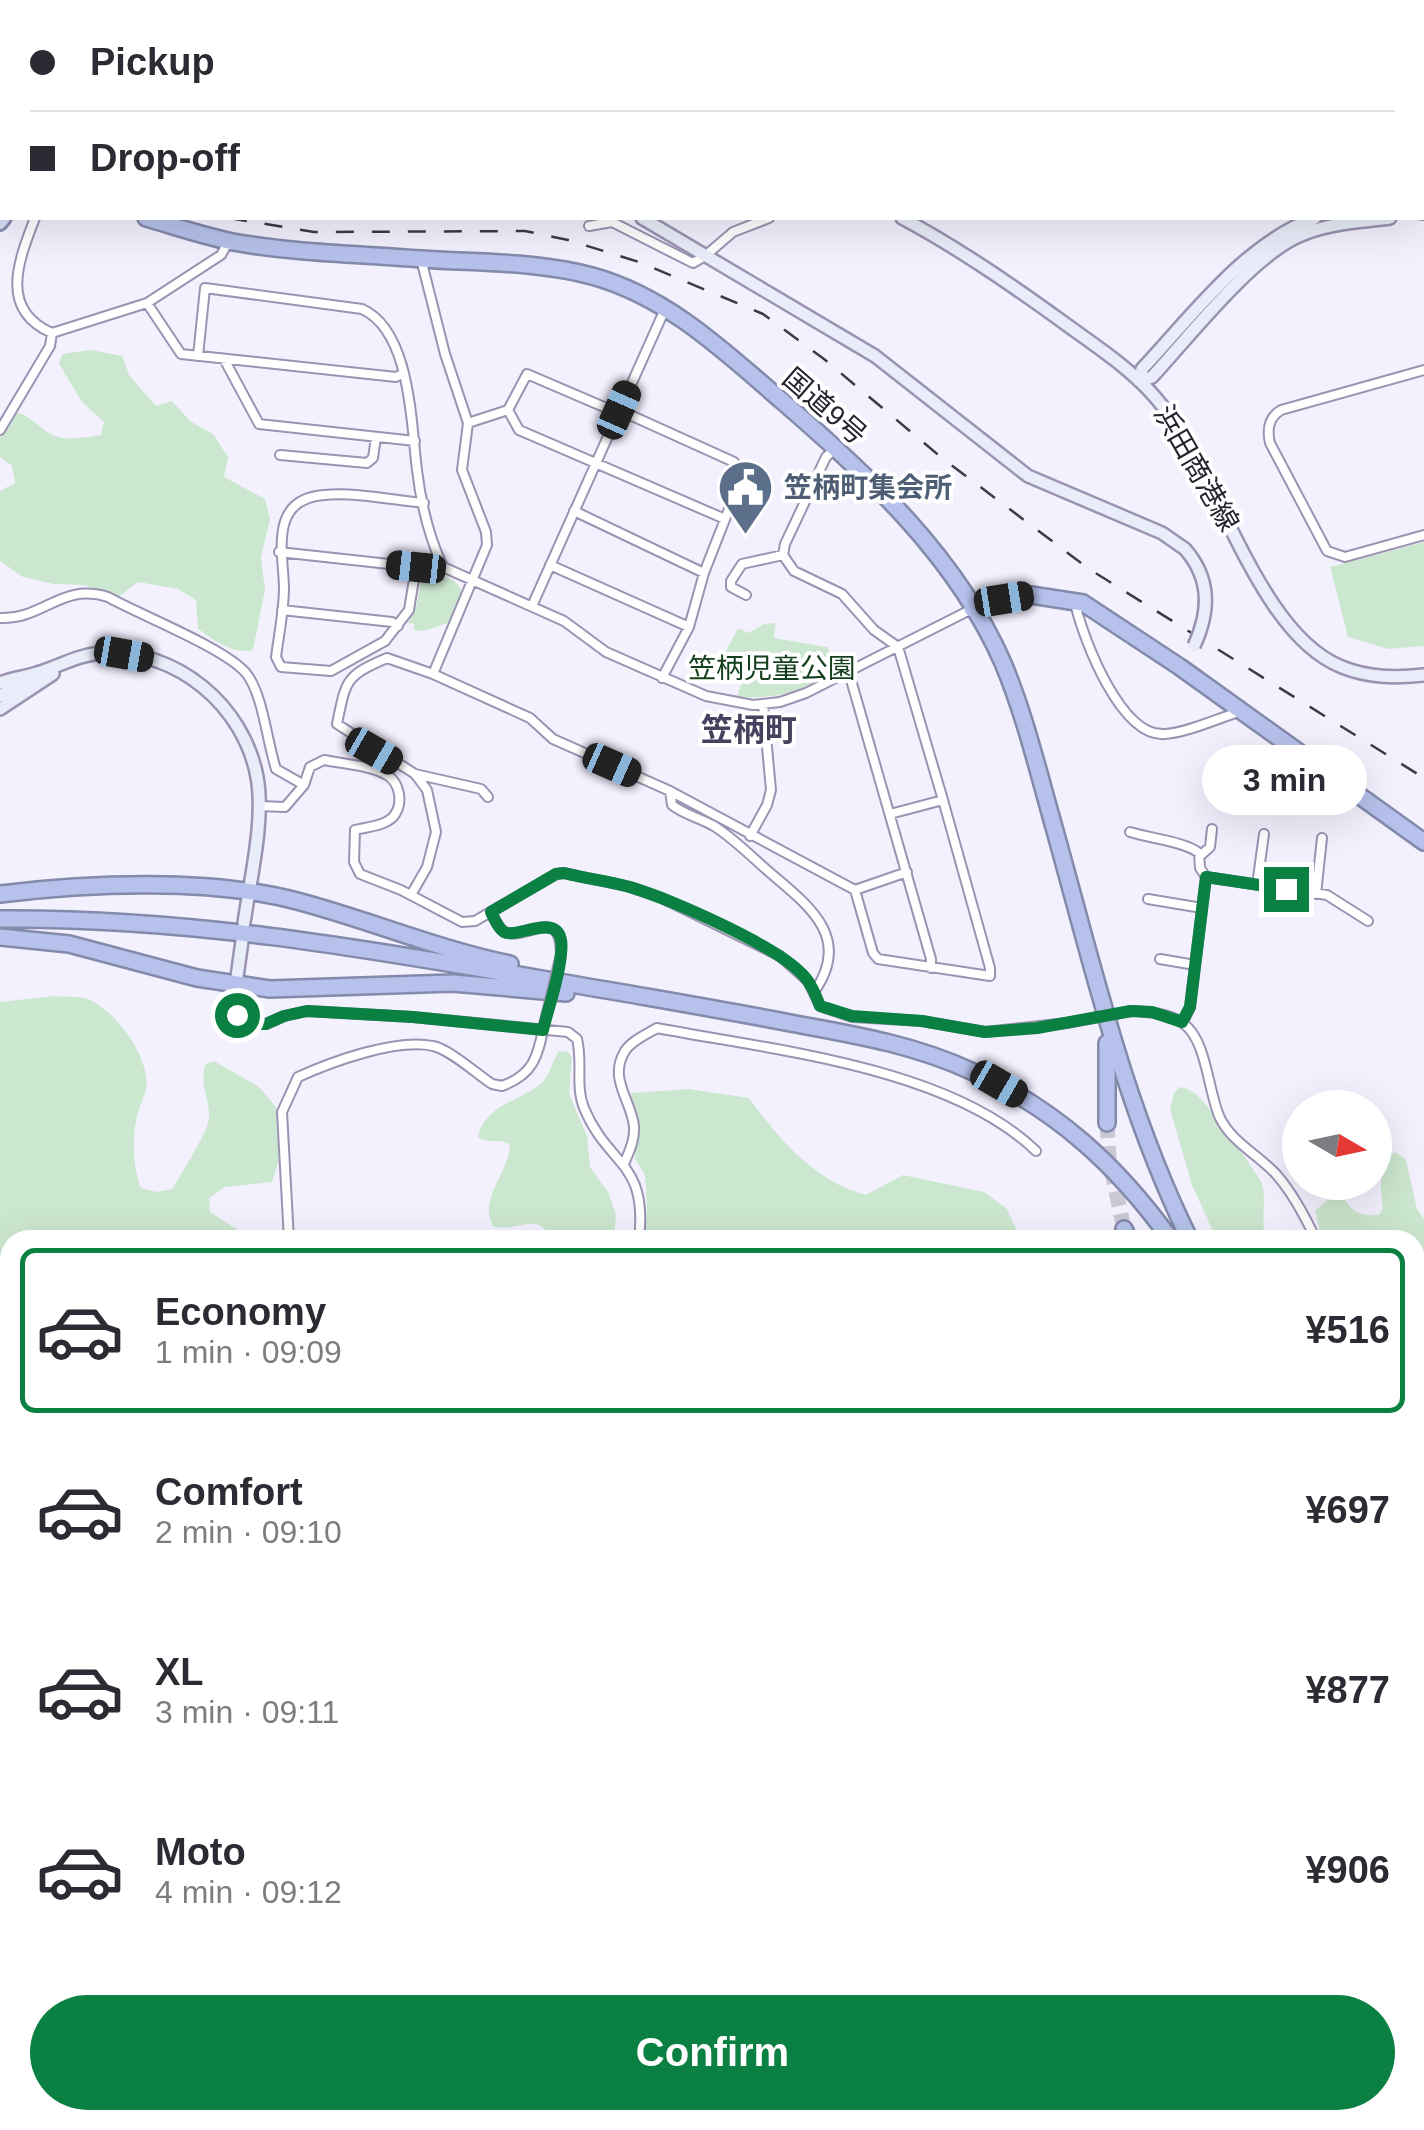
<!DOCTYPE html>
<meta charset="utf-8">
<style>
:root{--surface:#fff;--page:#f2f2f3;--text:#2b2b33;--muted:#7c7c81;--line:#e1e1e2;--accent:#0b8043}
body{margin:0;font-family:Helvetica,"Noto Sans JP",sans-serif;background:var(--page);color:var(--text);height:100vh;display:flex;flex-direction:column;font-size:38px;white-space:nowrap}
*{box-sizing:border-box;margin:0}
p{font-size:32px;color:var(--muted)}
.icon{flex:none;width:55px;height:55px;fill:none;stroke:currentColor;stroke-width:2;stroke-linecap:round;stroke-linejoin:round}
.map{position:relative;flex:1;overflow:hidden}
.panel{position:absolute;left:0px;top:1230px;width:1425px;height:900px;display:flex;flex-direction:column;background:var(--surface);border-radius:30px 30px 0 0;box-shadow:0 10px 40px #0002}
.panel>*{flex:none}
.top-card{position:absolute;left:0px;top:0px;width:1425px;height:220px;box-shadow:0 10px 40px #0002;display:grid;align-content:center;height:220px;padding:0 30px;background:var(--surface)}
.needle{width:65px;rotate:99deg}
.fabs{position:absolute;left:1282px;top:1090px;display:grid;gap:20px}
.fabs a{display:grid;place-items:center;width:110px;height:110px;border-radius:50%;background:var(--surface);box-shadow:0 10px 40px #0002;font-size:50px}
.end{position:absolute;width:45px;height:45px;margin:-22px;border:12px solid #0b8043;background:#fff;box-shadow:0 0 0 5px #fff}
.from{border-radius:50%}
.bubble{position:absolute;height:70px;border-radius:35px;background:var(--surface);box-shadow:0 10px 40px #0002;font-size:32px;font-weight:800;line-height:70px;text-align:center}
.car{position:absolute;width:30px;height:60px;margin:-30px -15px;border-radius:12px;box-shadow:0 0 8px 2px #0007;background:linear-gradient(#222 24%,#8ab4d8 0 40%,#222 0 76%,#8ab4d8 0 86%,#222 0)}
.top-card b{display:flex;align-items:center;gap:35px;height:95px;font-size:38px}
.top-card b+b{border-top:2px solid var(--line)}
.top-card i{width:25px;height:25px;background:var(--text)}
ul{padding:18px 0 0;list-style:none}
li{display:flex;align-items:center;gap:30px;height:165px;margin:0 20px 15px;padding:0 10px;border:5px solid transparent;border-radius:15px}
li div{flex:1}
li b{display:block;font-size:38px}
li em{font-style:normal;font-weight:800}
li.current{border-color:var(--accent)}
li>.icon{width:90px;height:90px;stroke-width:1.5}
.primary-button{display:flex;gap:20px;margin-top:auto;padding:20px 30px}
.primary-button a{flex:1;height:115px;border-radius:60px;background:var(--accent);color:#fff;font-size:40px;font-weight:800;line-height:115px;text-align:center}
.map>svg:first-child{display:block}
.green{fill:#cce7cf}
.water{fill:#7a9aad;stroke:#617687;stroke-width:2.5}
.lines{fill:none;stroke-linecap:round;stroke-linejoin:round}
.stream{stroke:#617687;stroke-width:2.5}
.river{stroke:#7a9aad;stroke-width:18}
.highway-tunnel{stroke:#cbc8d5;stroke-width:15;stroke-dasharray:15 8;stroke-linecap:butt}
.street-casing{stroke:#9a93b2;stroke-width:12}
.secondary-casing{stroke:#9a93b2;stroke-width:16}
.primary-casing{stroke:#848aaa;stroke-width:18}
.highway-casing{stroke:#848aaa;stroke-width:20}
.street{stroke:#fff;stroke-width:8}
.secondary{stroke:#e9edf9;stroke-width:11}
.primary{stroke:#d3daf4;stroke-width:12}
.highway{stroke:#b6c2ec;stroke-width:15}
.rail{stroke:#3d3a46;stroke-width:2.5;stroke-dasharray:18 18;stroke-linecap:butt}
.street-bridge-casing{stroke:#9a93b2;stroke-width:12;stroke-linecap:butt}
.secondary-bridge-casing{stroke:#9a93b2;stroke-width:16;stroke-linecap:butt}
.street-bridge{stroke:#fff;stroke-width:8}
.secondary-bridge{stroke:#e9edf9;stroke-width:11}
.route{stroke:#0b8043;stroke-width:12}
.labels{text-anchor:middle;stroke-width:8;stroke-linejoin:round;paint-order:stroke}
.street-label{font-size:28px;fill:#26232f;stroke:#fff}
.service-label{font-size:28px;font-weight:bold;fill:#4e5e75;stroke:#fff;text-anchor:start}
.park-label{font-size:28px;fill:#15401e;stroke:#fff}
.quarter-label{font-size:32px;font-weight:bold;fill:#48415d;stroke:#fff}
</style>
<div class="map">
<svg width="1424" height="2130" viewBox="0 0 1424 2130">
<rect width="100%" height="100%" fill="#f4f1ff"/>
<!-- green -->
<path class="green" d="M91 350 122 356 129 375 156 406 172 401 190 421 213 434 228 457 224 477 265 499 270 519 261 558 265 590 253 650C233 655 214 640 198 629L196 600 178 589 138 582 117 598 85 585 54 584 23 577 0 561V491L15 483 12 466 0 457V437L15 412C31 415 37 427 51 434 66 442 85 437 101 435L104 422 82 402 59 364 62 354Z
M1424 542V646L1388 649 1348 637 1330 567Z
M422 576C438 577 457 574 462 593L451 622 424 631 414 630V624L408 623 417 603Z
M776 623 774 638 827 647 839 670C801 691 781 699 737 697L744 675 719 665 738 628 749 633 764 624Z
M54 996C63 997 75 996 85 998 114 1007 152 1059 146 1090 144 1097 140 1104 138 1112 132 1135 132 1165 141 1188L157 1192 172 1189C180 1176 209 1130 209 1118 210 1098 198 1083 206 1064L214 1061 259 1087 276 1107 279 1160 272 1182 225 1187 209 1198 210 1212 253 1240H10V1343L0 1341V1002Z
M559 1051 568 1052 572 1057 569 1094 587 1136 590 1167 608 1192 616 1214 614 1240H547L549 1234C535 1212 514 1233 493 1226 478 1198 509 1173 510 1145 500 1137 489 1145 478 1137 485 1106 516 1102 538 1086 550 1077 551 1063 559 1051Z
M1180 1087C1189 1089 1194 1092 1201 1099 1210 1108 1257 1172 1262 1184 1267 1199 1260 1222 1266 1240H1217L1192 1185 1170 1109 1174 1093Z
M689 1089 749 1098C780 1140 814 1181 866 1195L903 1175 984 1192 1007 1209 1021 1240H645L647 1205 645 1175 635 1159V1109L629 1101 632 1093Z
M1395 1152 1406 1160 1417 1209 1424 1219V1427L1415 1422V1240H1322L1315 1211 1328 1200H1345C1354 1214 1362 1216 1379 1215L1383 1209C1380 1191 1378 1162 1395 1152Z
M0 1349H10V1837H0Z
M1415 1467 1424 1469V1550L1415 1539Z
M1415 1591 1424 1596V1658L1415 1651Z
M1415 1774 1424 1779V1849L1415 1887Z
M0 1912H10V2120H465L462 2130H0Z
M1415 1996 1424 2007V2130H1331L1330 2123 1322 2121 1313 2127 1305 2126 1302 2120H1415Z
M502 2120H571L549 2127 537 2122 520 2130H512Z
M710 2120H1272L1264 2130H707Z"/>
<!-- water -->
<path class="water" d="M1285 0H1424V158L1422 2Z"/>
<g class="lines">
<!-- stream -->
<path class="stream" d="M1415 1461 1424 1463
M1334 2120 1336 2130
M180 2130 189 2120"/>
<!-- river -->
<path class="river" d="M1415 1660 1424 1666
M0 1840 10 1839
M666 2130 668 2120"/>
<!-- highway-tunnel -->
<path class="highway-tunnel" d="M1107 1123 1109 1158 1124 1229"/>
<defs>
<path id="street" d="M35 218C17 264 0 310 52 333L147 303 221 255 229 241
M589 226 612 222 693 263 705 256 733 232 769 218
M421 259 445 354 468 423 462 470 486 532 487 545 433 674 530 718 553 739 670 791 855 890 907 872
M147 303 181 354 396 377 404 373
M198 356 205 288 362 309C411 331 411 424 417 470 421 504 429 537 443 567
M224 359 259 424 415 441
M1424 370 1281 410C1268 418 1267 430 1270 443L1327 551 1345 557 1424 535
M508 410 519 430 725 519
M619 410 734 462 742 476 704 573 689 627 662 678
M468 423 508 410 527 374 618 413
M0 430 50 346 52 333
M836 448 826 457 785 544 783 555 794 571 842 594 874 630 898 647 943 800
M280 455 367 463 373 458 376 437
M574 511 704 573
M279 552 435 569 443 567 564 621 606 652 706 696 753 705 780 702 806 693 972 609
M550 565 689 627
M416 567 409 610 385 641 331 671 281 667 276 657C279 634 284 610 284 587 283 552 269 499 324 495 356 492 392 500 424 503
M746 595 731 587V581L742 564 783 555
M532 606 665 309
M1076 607C1084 640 1121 738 1165 734 1189 732 1216 719 1239 712
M282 610 392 622 398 626
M0 618C43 620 62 582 108 597 140 615 225 648 246 673 263 694 267 742 276 769L304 785
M849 673 931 959V968
M415 774 481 789 488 797
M670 791 672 805C685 815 700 818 714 826 733 838 751 856 768 871 808 905 853 937 814 992
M259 806 285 807 304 785 310 767 324 760C344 764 369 765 387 775 400 783 404 804 393 817 384 826 367 827 355 830L354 862 360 874 401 890 462 922 475 921 556 874 564 873 630 887 662 898 780 956 808 981 820 1006 852 1017 922 1021 985 1032 1067 1023
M1130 832C1149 838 1186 842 1199 853L1200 868 1206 877 1190 1007 1183 1022
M750 836 767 805 771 790 763 704
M1200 856 1210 847 1212 829
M1206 877 1327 895 1368 921
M1257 885 1264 834
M855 890 873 953 878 959 990 976V968L943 800 890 814
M1316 894 1322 838
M411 895 427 867 436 832 427 790 415 774 337 724C346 680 345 676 387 658L433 674
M1148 899 1202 908
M491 912C495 919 498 929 505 932 527 941 560 904 561 954
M1160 959 1195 965
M236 985C233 1002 233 1011 246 1024H266L284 1016 307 1011 413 1017 568 1032 577 1039C583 1062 575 1086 584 1108 609 1168 648 1160 639 1240
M1131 1011C1148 1012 1170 1013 1184 1024 1207 1041 1208 1092 1220 1118 1232 1142 1257 1154 1275 1173 1293 1193 1305 1216 1316 1240
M624 1164C629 1152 635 1140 634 1126 631 1100 608 1078 625 1051 631 1041 647 1034 657 1028 772 1050 949 1067 1036 1151
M289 1240 282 1112 298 1077C331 1062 396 1038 433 1046 449 1049 477 1074 492 1084L502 1086C538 1073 538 1051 546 1017
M0 1344H10
M1415 1431 1424 1436
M1415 1756 1424 1761
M593 2120 595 2130
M561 2130 586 2120
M685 2130 686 2120"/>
<path id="secondary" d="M20 0 24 2
M443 0 444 2
M459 0 469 2
M1087 0V2
M771 2 773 0
M1422 201H1424
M1422 213H1424
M642 218 875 356 1028 476 1162 533 1185 549
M902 218C960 249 1013 286 1067 325 1097 347 1130 368 1155 397 1217 466 1255 633 1342 667 1369 678 1396 678 1424 675
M1139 381 1152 377C1189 337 1251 257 1299 236 1327 223 1360 222 1390 218
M1139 381 1142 369C1192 316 1245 243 1315 218
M0 683C12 678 25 677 37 673 60 666 79 654 103 653 177 649 244 706 257 777 265 820 250 880 244 923
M0 696 31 677
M0 709 53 674
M236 984 242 941"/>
<path id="primary" d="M0 223 4 218"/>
<path id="highway" d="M0 146 2 147
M146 218C174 226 203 236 233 242 294 253 358 254 421 259 477 263 537 261 592 276 668 297 724 351 782 401 869 476 956 556 1003 663 1024 713 1037 767 1052 820 1092 962 1124 1107 1190 1240
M972 609 1031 595 1083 603 1180 667 1424 842
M0 894C90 883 210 878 297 901 369 920 437 949 510 964
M0 919C213 917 415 958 624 993 681 1003 739 1013 796 1024 856 1035 915 1045 971 1071 1055 1108 1118 1166 1171 1240
M0 937 69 944 197 978 270 989 453 983 566 993
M1107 1123V1043
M1124 1229 1129 1240
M1415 1555 1424 1565
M1415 1578 1424 1588"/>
</defs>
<!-- street casing -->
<use href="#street" class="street-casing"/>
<!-- secondary casing -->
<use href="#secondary" class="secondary-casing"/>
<!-- primary casing -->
<use href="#primary" class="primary-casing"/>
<!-- highway casing -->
<use href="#highway" class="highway-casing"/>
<!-- street -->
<use href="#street" class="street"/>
<!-- secondary -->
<use href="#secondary" class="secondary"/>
<!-- primary -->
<use href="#primary" class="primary"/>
<!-- highway -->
<use href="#highway" class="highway"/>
<!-- rail -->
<path class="rail" d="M0 119 2 120
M229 218 314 232 525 231 568 240 639 262 763 314 824 359 942 458 1089 569 1424 778"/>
<defs>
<path id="street-bridge" d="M546 1017 561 954
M1067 1023 1131 1011"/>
<path id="secondary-bridge" d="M1185 549C1211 579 1210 611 1194 646"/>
</defs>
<!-- street-bridge casing -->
<use href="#street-bridge" class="street-bridge-casing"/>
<!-- secondary-bridge casing -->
<use href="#secondary-bridge" class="secondary-bridge-casing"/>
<!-- street-bridge -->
<use href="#street-bridge" class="street-bridge"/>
<!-- secondary-bridge -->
<use href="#secondary-bridge" class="secondary-bridge"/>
</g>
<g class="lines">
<!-- route -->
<path class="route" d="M237 1015 246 1024H266L284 1016 307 1011 413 1017 543 1030C549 1005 559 979 561 954 567 905 518 940 504 932 498 928 494 918 491 912L556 874 564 873C587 879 611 881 633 888 674 901 770 943 800 972 810 981 815 993 820 1006L852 1016 922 1021 985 1032 1037 1028 1131 1011 1152 1012 1182 1022 1190 1007 1206 877 1286 889"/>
</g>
<!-- icons -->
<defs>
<symbol id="civic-pin" viewBox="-11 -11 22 30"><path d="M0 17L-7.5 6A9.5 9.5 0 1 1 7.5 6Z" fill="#5c6f8a" stroke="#fff"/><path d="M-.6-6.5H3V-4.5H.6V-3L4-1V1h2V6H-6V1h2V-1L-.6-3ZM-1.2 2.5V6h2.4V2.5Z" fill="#fff"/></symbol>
</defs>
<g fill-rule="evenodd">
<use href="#civic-pin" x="714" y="456" width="63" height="86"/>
</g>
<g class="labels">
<!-- street labels -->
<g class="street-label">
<text transform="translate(825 406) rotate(41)" y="10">国道9号</text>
<text transform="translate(1197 468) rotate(60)" y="10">浜田商港線</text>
</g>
<!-- service labels -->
<g class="service-label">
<text x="784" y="497">笠柄町集会所</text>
</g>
<!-- park labels -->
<g class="park-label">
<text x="772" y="678">笠柄児童公園</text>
</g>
<!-- quarter labels -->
<g class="quarter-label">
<text x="749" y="741">笠柄町</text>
</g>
</g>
</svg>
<div class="fabs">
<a><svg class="needle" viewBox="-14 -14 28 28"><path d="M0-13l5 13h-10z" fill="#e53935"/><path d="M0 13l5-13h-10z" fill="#7c7c81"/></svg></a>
</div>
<i class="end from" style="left:237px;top:1015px"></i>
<i class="end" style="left:1286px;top:889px"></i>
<div class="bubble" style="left:1202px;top:745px;width:165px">3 min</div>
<i class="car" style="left:619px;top:410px;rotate:24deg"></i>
<i class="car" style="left:416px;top:567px;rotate:276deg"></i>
<i class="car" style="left:1004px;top:599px;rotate:81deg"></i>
<i class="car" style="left:124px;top:654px;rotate:100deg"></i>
<i class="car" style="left:374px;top:751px;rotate:120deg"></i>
<i class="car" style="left:612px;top:765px;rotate:114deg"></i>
<i class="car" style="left:999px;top:1084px;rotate:120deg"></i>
<div class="top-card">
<b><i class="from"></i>Pickup</b>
<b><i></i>Drop-off</b>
</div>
<section class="panel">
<ul>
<li class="current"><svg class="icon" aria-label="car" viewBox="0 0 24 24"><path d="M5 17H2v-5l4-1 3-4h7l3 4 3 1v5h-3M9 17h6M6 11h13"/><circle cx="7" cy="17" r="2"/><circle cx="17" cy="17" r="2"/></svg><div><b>Economy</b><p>1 min · 09:09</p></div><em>¥516</em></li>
<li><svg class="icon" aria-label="car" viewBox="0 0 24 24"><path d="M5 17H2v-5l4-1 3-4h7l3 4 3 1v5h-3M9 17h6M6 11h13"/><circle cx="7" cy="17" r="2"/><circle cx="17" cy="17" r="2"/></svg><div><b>Comfort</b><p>2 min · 09:10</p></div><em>¥697</em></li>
<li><svg class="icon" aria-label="car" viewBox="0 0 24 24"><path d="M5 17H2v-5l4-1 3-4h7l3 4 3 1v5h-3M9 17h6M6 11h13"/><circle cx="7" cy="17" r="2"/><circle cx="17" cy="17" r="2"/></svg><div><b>XL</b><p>3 min · 09:11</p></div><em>¥877</em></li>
<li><svg class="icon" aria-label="car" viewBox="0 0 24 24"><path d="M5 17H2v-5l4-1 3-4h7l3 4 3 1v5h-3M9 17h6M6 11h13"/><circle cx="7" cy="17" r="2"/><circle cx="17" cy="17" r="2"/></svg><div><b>Moto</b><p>4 min · 09:12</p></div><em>¥906</em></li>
</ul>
<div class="primary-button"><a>Confirm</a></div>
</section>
</div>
